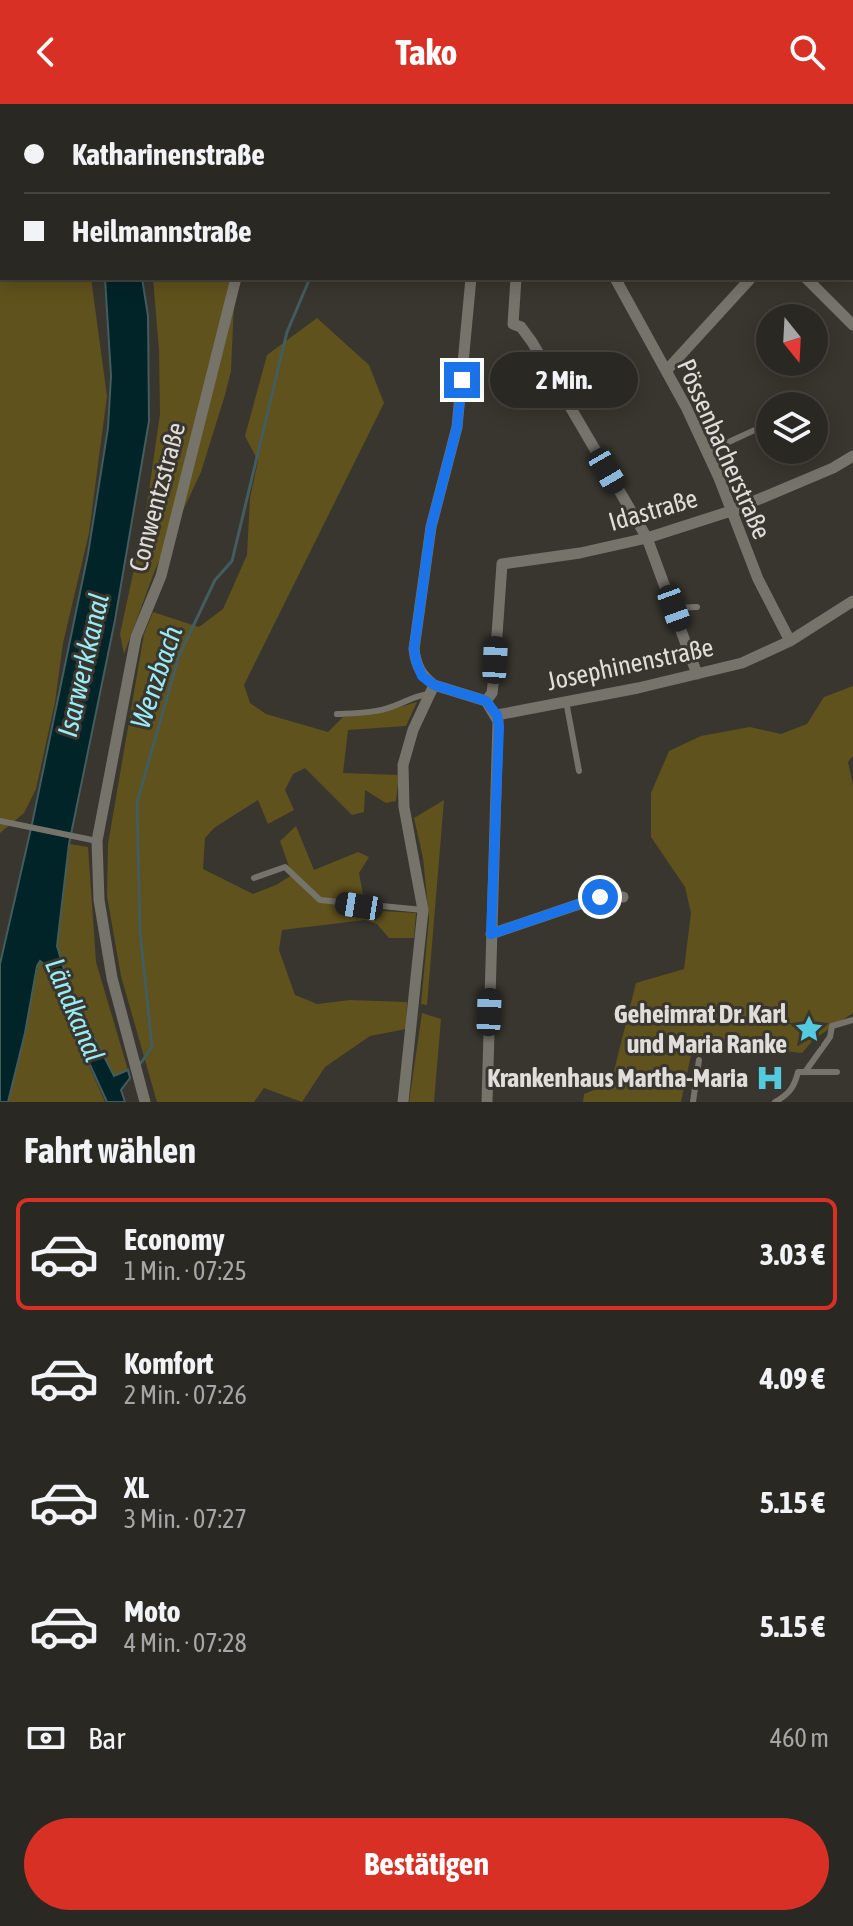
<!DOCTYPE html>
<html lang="de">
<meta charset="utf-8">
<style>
:root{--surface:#2a2822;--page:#32302a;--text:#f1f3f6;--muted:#a5a6a5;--line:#464440;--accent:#d93025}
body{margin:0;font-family:"Asap Condensed",sans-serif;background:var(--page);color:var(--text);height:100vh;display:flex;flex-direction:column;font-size:30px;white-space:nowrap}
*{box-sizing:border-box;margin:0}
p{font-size:26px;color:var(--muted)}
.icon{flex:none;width:44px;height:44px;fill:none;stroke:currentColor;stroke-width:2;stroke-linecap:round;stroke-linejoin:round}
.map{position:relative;height:998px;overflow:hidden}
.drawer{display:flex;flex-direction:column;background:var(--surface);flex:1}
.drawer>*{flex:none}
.guide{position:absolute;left:0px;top:0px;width:854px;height:176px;box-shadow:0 4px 20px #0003,0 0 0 2px var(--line);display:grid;align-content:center;height:176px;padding:0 24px;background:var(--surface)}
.needle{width:52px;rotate:162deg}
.controls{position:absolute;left:756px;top:200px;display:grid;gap:16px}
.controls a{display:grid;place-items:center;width:72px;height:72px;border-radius:50%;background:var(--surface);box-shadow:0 4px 20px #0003,0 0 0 2px var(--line);font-size:40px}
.end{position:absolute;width:36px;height:36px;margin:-18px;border:10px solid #1a73e8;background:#fff;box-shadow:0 0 0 4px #fff}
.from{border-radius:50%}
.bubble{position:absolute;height:56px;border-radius:28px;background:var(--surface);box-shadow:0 4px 20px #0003,0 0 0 2px var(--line);font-size:26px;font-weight:700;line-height:56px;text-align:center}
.car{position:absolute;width:24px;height:48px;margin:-24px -12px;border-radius:10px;box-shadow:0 0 6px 2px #0007;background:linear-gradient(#222 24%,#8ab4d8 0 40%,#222 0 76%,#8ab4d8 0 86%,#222 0)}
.guide b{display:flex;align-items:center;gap:28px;height:76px;font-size:30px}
.guide b+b{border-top:2px solid var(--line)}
.guide i{width:20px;height:20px;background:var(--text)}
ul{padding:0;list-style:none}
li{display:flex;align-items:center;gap:24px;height:112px;margin:0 16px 12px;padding:0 8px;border:4px solid transparent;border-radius:12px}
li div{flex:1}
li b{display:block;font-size:30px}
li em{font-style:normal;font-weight:700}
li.on{border-color:var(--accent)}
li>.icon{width:72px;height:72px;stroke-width:1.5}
h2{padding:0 24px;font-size:36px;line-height:96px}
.pay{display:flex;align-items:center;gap:20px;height:88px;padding:0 24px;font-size:30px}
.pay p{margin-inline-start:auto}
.primary-button{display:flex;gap:16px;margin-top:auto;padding:16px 24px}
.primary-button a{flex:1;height:92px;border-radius:48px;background:var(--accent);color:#fff;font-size:32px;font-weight:700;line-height:92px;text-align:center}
header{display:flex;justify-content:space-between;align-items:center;height:104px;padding:0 24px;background:var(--accent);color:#fff;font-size:36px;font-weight:700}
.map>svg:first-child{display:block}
.green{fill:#60521c}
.water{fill:#002428;stroke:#435c5d;stroke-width:2}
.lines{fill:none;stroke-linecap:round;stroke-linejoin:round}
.stream{stroke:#435c5d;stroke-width:3}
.lane{stroke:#75736a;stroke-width:6}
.street{stroke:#75736a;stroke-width:11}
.route{stroke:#1a73e8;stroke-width:10}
.labels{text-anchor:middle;stroke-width:6;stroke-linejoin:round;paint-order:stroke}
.street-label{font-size:26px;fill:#e0deda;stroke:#38362e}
.poi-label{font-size:26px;font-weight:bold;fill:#e0deda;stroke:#38362e;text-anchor:end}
.water-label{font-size:28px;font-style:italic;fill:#9aebf6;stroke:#38362e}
</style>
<header><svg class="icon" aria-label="back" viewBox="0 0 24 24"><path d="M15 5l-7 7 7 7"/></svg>Tako<svg class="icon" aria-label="search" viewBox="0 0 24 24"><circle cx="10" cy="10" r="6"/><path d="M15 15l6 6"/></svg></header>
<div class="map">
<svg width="853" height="998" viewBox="0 0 853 998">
<rect width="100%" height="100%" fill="#38362e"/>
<!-- green -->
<path class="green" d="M0 0 50 2H2V174H91L107 292 89 429 63 539 55 598 36 685 24 709 0 729Z
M153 174H235L231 267 225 291 201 368 155 466 124 550 120 530 145 414 160 310 159 246Z
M317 214 369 261 384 299 244 581 250 599 266 610 328 628 343 613 390 606 417 598 406 622 348 626 343 669 399 671 396 697 386 699 365 686 364 708 352 711 305 664 293 670 285 686 294 706 268 720 258 696 214 724 205 734 203 765 253 790 276 781 292 771 280 737 296 722 314 766 358 748 369 753 359 769 366 806 416 809 414 834H389L377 820 365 816 282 826 279 846 295 891 317 900 350 896 407 898 406 925 370 932 325 963 302 998 264 984 254 998H157L121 872 107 792 108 740 144 530 153 508 199 523 223 505 247 451 250 394 258 357 245 332 267 251Z
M853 582V652L848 658 853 681V909L814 935 802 949 694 937 681 998H583L584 990 611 979 636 879 684 865 691 809 685 783 651 733V689L669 647 701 632 750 623 781 630 807 620 824 593Z
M444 696 427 901 421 900 429 814 423 754 414 714Z
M69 740 88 743 96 858 128 966 114 973 70 886 57 842Z
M39 857 44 860 105 998H8L25 929Z
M422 909 441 915 434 998H409Z"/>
<!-- water -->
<path class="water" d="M105 174H142L148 212 149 317 115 516 69 740 57 842 70 886 114 972 128 966 130 974 121 986 125 998H107L44 860 40 857 37 862 25 929 8 998H0V860L32 720 88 450 108 324 111 272Z"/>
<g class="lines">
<!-- stream -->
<path class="stream" d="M347 2V0
M138 963 152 943 140 827 137 698 179 552 215 476 232 457 287 228 310 174"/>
<!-- lane -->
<path class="lane" d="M487 0V2
M707 348 770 319
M674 504 697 503
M566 597 579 667
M337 610C357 609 376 609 394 602 408 597 415 591 430 590
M0 717 97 737
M254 774 285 763 320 796 423 806
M805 968 830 933 832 922 853 916
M693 998 699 956
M775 998C789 990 794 984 798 968H837"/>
<!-- street -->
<path class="street" d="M663 0V2
M254 2V0
M544 2 545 0
M585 2 586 0
M852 137H853
M471 174 457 323 431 423 414 545C416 562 421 571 434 581L486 597 498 617 487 998
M516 174 513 220 521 223 532 238 647 434 697 570
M615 174 686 303 719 374 758 475 790 537
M806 174 853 221
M666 267 751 174
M486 597 492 589 494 573 502 460 580 449 647 434 731 407 833 364 853 352
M497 611 638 584 742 559 790 537 853 497
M491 830 600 793H623
M145 998 112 874 99 796 97 737 136 533 161 472 236 174
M403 998 423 806 404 703 403 661 413 626 434 581"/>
</g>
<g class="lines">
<!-- route -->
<path class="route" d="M462 276 457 323 431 423 414 545 416 557 422 572 434 581 486 597 497 611 499 623 491 830 600 793"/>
</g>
<!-- icons -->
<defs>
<symbol id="sight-bare" viewBox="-9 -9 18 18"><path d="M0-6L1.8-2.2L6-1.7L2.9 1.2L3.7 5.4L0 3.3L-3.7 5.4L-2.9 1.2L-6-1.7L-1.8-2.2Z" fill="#54cade" stroke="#38362e" stroke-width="2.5" paint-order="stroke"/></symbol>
<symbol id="hospital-bare" viewBox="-9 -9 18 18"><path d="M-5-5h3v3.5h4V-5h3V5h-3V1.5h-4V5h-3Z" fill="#54cade" stroke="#38362e" stroke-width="2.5" paint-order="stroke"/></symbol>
</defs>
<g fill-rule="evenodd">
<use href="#sight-bare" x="789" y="905" width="40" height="40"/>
<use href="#hospital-bare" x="750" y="954" width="40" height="40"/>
</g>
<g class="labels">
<!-- street labels -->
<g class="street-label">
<text transform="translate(724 345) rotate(66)" y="9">Pössenbacherstraße</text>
<text transform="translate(157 393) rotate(-75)" y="9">Conwentzstraße</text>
<text transform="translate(653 406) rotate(-16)" y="9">Idastraße</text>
<text transform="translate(630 560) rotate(-12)" y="9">Josephinenstraße</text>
</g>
<!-- poi labels -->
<g class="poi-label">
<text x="787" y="919">Geheimrat Dr. Karl<tspan x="787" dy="30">und Maria Ranke</tspan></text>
<text x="748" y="983">Krankenhaus Martha-Maria</text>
</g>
<!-- water labels -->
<g class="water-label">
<text transform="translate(83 561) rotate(-77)" y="10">Isarwerkkanal</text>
<text transform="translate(156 573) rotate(-71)" y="10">Wenzbach</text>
<text transform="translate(75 906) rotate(67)" y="10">Ländkanal</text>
</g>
</g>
</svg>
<div class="controls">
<a><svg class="needle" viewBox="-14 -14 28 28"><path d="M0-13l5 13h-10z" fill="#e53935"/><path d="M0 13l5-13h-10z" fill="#a5a6a5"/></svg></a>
<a><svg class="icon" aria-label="layers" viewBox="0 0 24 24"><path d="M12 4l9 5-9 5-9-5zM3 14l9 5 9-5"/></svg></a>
</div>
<i class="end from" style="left:600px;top:793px"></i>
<i class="end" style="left:462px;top:276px"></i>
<div class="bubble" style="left:490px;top:248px;width:148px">2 Min.</div>
<i class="car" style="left:607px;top:367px;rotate:150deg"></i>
<i class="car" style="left:674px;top:504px;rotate:160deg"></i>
<i class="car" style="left:495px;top:556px;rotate:3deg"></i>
<i class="car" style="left:359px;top:802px;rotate:279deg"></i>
<i class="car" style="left:489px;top:908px;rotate:2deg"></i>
<div class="guide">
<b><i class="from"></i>Katharinenstraße</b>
<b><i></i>Heilmannstraße</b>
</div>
</div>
<section class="drawer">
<h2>Fahrt wählen</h2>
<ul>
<li class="on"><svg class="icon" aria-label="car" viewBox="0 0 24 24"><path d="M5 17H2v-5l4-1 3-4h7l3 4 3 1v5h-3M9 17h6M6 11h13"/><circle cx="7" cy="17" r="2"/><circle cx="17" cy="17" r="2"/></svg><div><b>Economy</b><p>1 Min. · 07:25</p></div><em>3.03 €</em></li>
<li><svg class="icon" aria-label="car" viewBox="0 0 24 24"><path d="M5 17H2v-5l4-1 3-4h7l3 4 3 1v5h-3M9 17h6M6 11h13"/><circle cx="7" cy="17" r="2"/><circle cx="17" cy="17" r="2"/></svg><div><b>Komfort</b><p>2 Min. · 07:26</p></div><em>4.09 €</em></li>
<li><svg class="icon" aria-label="car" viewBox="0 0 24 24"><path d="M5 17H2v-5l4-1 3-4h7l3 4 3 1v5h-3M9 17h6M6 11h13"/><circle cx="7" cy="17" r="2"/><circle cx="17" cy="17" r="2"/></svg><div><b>XL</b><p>3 Min. · 07:27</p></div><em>5.15 €</em></li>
<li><svg class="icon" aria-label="car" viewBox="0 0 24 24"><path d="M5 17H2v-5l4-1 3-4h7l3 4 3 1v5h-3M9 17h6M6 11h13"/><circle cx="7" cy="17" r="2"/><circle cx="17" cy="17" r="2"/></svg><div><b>Moto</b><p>4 Min. · 07:28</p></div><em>5.15 €</em></li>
</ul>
<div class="pay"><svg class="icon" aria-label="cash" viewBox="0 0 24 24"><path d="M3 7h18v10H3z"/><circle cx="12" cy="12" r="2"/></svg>Bar<p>460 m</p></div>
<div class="primary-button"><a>Bestätigen</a></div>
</section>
